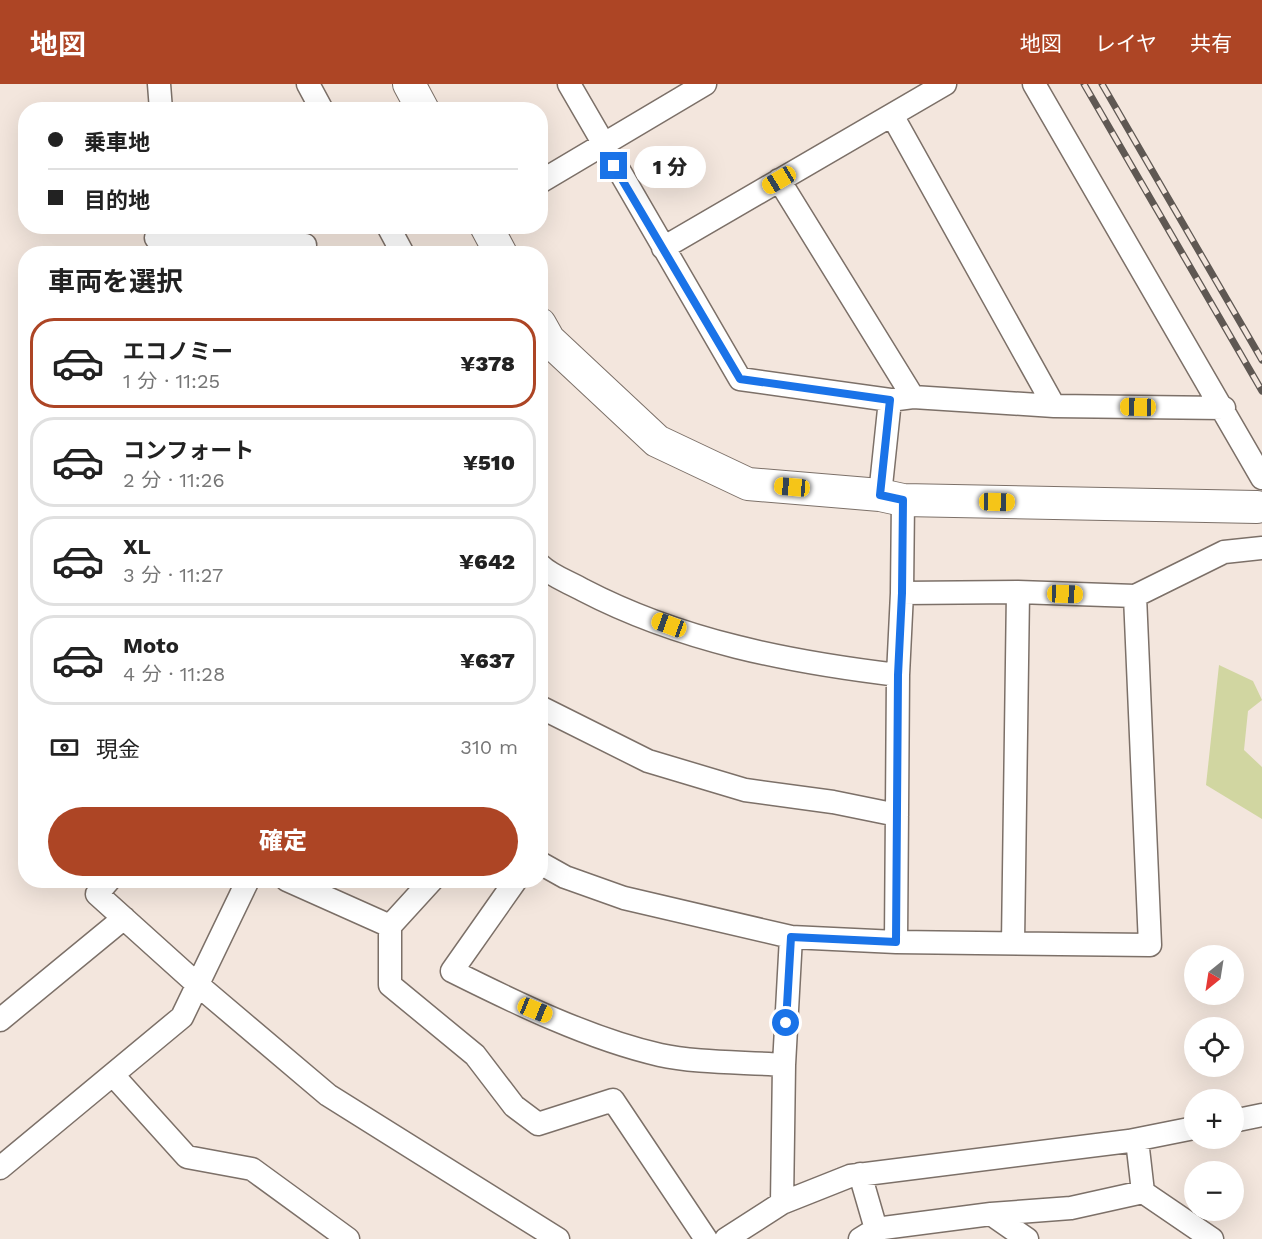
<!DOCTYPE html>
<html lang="ja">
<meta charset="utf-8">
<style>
:root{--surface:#fff;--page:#f2f2f2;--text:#222;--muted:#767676;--line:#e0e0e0;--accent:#ad4525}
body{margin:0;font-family:"Work Sans","Noto Sans JP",sans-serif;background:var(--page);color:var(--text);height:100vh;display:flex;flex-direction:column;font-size:22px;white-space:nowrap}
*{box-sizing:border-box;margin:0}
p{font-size:20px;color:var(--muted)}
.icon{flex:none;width:33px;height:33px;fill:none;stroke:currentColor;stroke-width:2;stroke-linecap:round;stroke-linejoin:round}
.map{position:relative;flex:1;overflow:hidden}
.details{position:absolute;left:18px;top:162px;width:530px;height:642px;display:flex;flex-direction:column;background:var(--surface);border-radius:24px;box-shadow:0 6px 24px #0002}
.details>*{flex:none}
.banner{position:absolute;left:18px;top:18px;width:530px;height:132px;border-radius:24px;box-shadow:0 6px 24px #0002;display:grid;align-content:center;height:132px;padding:0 30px;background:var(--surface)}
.needle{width:39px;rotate:210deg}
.fabs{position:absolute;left:1184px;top:861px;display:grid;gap:12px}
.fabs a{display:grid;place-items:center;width:60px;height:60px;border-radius:50%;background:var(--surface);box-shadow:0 6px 24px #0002;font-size:30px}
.end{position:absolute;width:27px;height:27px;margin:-14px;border:8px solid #1a73e8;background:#fff;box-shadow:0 0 0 3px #fff}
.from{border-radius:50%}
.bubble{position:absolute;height:42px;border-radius:21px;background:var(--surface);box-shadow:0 6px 24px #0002;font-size:20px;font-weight:800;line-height:42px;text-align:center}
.car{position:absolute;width:18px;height:36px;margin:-18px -9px;border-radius:8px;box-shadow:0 0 4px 2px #0007;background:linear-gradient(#f5c518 24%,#345 0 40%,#f5c518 0 76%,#345 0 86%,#f5c518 0)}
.banner b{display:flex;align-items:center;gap:21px;height:57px;font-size:22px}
.banner b+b{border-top:2px solid var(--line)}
.banner i{width:15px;height:15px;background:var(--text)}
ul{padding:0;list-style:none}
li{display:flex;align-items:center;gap:18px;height:90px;margin:0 12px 9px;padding:0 18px;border:3px solid var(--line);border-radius:24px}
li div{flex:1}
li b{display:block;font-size:22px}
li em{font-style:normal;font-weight:800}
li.active{border-color:var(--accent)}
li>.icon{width:54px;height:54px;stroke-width:1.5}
h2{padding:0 30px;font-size:27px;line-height:72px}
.pay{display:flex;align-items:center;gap:15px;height:66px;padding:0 30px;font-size:22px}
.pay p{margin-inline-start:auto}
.cta{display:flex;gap:12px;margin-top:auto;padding:12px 30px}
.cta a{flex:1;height:69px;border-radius:36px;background:var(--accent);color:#fff;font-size:24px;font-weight:800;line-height:69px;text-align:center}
header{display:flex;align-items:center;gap:36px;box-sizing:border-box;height:84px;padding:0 30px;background:var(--accent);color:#fff}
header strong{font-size:28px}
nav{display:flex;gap:33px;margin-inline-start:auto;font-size:21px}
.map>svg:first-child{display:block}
.green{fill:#d1d6a1}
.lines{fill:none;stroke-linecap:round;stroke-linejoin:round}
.street-casing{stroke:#7c7068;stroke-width:25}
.secondary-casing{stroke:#7c7068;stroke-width:34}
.street{stroke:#fff;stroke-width:22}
.secondary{stroke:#fff;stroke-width:32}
.rail-casing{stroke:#5f5853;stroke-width:7}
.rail{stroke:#f3e6dd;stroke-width:4.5;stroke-dasharray:14;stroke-linecap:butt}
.route{stroke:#1a73e8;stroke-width:8}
</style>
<header>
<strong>地図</strong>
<nav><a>地図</a><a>レイヤ</a><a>共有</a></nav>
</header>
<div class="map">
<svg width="1262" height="1155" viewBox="0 0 1262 1155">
<rect width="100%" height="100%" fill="#f3e6dd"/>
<!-- green -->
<path class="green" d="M1219 581 1253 597 1262 616 1248 627 1244 666 1262 683V735L1206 701Z"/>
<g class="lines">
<defs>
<path id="street" d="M159 0 161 26
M308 0 322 26
M569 0 740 295 890 316 913 313 1054 322 1224 324
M1034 0 1262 394
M892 31 1054 322
M779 96 913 313
M540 98 705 0
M388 142 403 170
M156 154 305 161
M663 164 945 0
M880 411 890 316
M540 481C551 492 569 498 583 506 681 557 789 578 898 591
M1135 512 1224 468 1262 464
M540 623 648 677 745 706 833 718 897 731
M540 779 565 793 624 814 791 853 896 858 1150 861 1135 512 1018 508 902 509
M109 796 97 810 198 901 328 1011 558 1155
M287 796 390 842
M432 796 390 842V901L475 971 514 1022 538 1040 613 1016 706 1155
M516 796 452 887C516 919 590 955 660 971 695 979 746 978 784 981
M896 858 898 591 902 509 903 416
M1013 859 1018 508
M0 936 124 834
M113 991 187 1073 252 1085 348 1155
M1233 1037 1262 1031
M1137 1056 1143 1108
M0 1084 182 933 248 796
M860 1090 876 1145
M782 1119 784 981 791 853
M726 1155 782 1119 850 1092 1129 1057 1194 1044
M860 1155 876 1145 991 1130
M1027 1155 991 1130 1071 1124 1143 1108 1212 1155"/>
<path id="secondary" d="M409 0 423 26
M486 142 501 170
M540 240 549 256 657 357 748 400 880 411 903 416 1257 423"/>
</defs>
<!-- street casing -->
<use href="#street" class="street-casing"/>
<!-- secondary casing -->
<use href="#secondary" class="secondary-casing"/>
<!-- street -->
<use href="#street" class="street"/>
<!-- secondary -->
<use href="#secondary" class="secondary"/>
<defs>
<path id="rail" d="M1084 0 1262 307
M1102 0 1262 276"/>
</defs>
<!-- rail casing -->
<use href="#rail" class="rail-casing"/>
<!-- rail -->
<use href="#rail" class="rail"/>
</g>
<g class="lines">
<!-- route -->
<path class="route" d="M614 82 740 295 890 316 880 411 903 416 902 509 898 591 896 858 791 853 786 939"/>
</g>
</svg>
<div class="fabs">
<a><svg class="needle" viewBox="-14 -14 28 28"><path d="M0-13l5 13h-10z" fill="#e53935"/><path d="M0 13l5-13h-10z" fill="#767676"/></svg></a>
<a><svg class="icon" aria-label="locate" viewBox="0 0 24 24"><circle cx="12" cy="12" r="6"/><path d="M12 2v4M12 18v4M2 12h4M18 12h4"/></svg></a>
<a>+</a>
<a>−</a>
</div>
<i class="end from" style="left:786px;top:939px"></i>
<i class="end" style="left:614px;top:82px"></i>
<div class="bubble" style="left:634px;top:62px;width:72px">1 分</div>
<i class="car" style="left:779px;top:96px;rotate:239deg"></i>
<i class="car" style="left:1138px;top:323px;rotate:271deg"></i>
<i class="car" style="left:792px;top:403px;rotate:275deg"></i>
<i class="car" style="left:997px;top:418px;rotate:91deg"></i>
<i class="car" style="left:1065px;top:510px;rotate:92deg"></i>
<i class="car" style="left:669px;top:541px;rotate:290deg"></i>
<i class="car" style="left:535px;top:926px;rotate:112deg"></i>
<div class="banner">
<b><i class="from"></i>乗車地</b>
<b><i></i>目的地</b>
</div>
<section class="details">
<h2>車両を選択</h2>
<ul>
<li class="active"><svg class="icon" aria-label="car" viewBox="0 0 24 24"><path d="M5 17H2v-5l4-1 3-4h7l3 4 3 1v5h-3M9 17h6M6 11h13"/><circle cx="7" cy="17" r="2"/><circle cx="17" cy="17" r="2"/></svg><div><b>エコノミー</b><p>1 分 · 11:25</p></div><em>¥378</em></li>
<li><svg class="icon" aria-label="car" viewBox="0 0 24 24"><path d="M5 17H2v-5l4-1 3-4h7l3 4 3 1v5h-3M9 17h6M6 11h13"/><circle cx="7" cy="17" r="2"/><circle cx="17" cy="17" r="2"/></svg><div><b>コンフォート</b><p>2 分 · 11:26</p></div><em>¥510</em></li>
<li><svg class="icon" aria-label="car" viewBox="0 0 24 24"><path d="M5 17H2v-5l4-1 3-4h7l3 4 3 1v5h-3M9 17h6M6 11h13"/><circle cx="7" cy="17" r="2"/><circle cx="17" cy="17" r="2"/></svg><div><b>XL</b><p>3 分 · 11:27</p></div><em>¥642</em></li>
<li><svg class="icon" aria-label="car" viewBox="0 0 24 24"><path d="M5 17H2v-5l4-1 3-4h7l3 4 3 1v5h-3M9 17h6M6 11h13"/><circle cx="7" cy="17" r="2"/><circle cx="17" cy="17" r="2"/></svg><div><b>Moto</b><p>4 分 · 11:28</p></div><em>¥637</em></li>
</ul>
<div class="pay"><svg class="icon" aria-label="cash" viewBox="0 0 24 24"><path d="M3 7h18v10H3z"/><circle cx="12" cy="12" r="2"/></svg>現金<p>310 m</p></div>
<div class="cta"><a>確定</a></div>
</section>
</div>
